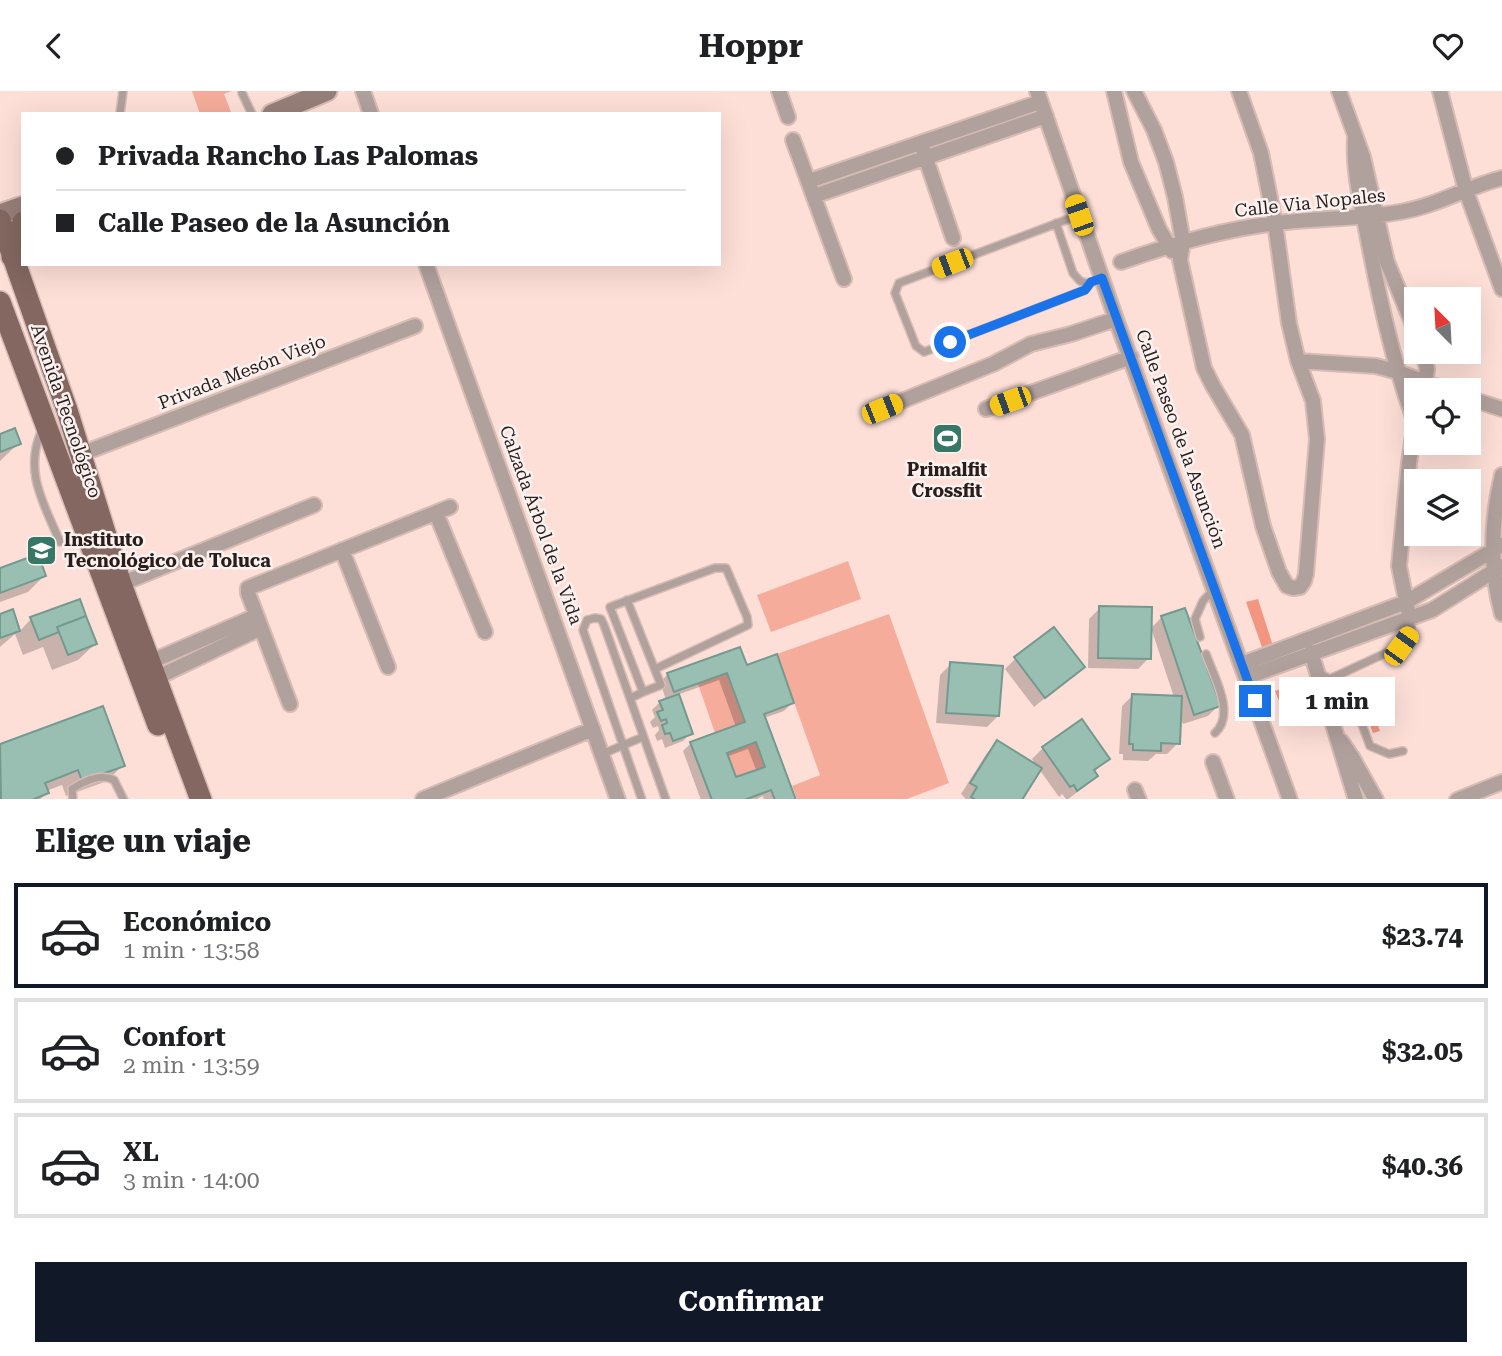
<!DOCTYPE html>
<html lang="es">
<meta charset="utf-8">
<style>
:root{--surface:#fff;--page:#f2f2f2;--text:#202124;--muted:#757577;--line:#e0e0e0;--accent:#111827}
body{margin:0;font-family:"Roboto Serif",serif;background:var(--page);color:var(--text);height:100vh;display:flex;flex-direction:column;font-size:26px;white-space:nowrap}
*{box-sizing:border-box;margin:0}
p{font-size:23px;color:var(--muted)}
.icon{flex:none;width:38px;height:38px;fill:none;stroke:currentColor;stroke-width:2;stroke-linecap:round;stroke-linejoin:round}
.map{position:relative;height:708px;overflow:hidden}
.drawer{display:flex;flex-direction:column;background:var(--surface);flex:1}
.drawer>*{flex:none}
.guide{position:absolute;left:21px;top:21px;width:700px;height:154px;border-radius:0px;box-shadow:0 7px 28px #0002;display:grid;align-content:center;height:154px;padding:0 35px;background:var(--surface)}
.needle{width:46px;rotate:336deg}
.fabs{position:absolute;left:1404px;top:196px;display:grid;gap:14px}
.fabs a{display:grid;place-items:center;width:77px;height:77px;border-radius:0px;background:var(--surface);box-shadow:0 7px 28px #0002;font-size:35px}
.end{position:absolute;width:32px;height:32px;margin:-16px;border:9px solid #1a73e8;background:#fff;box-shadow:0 0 0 4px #fff}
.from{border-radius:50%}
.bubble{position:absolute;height:49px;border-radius:0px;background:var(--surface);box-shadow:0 7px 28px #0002;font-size:23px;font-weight:700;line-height:49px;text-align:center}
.car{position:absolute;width:21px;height:42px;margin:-21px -10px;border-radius:9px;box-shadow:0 0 5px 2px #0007;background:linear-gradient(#f5c518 24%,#345 0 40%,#f5c518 0 76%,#345 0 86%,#f5c518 0)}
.guide b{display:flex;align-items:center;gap:24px;height:66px;font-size:26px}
.guide b+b{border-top:2px solid var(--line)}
.guide i{width:18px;height:18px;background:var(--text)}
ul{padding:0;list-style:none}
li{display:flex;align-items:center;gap:21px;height:105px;margin:0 14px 10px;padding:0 21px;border:4px solid var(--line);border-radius:0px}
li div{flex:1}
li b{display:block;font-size:26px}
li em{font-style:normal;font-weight:700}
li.selected{border-color:var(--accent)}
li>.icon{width:63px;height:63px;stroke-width:1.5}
h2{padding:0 35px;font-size:32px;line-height:84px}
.action{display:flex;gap:14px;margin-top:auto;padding:14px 35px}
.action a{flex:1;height:80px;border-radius:0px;background:var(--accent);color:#fff;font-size:28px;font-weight:700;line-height:80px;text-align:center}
header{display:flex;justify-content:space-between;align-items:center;height:91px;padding:0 35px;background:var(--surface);font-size:32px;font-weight:700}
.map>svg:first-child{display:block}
.green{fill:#f5ac9b}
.water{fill:#f39681}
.shadow{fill:#0003;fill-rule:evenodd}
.building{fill:#99bfb3;stroke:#74998e;stroke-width:2;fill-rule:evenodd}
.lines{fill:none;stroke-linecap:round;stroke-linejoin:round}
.lane-casing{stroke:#d7bcb5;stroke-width:10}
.street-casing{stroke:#d7bcb5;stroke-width:18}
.secondary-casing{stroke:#d7bcb5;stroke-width:23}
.primary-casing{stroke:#d7bcb5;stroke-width:24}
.lane{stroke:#b1a19d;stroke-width:7}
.street{stroke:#b1a19d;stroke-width:14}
.secondary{stroke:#977f79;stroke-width:19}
.primary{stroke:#836760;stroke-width:21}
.route{stroke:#1a73e8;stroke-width:9}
.labels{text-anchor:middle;stroke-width:5;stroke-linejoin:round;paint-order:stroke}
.street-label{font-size:18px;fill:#2b1d1a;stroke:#faf2f0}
.poi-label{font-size:18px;font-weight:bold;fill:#2b1d1a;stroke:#faf2f0}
</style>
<header><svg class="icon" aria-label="back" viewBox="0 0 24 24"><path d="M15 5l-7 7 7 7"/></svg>Hoppr<svg class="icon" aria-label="heart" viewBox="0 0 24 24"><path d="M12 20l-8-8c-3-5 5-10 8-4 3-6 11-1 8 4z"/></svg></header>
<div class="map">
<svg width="1502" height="709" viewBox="0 0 1502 709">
<rect width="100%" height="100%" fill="#fddfd7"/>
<!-- green -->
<path class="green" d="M192 0H232L224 3 231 21 200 23Z
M848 470 861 508 771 541 757 504Z
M889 523 949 692 907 708H797L792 695 820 684 777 563Z
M727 582 745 631 715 642 698 593Z
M756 651 765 676 736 686 727 662Z"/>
<!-- water -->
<path class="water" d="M1258 508 1273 555 1263 559 1246 511Z
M1289 595 1303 629 1289 635 1275 600Z
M1363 595 1380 640 1373 642 1356 598Z"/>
<!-- shadow -->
<path class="shadow" d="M0 345 19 352 0 370Z
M0 479 44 485 28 501 0 511Z
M1100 517 1149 567 1138 578 1088 577 1089 528Z
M11 521 19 541 31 528 95 553 78 569 52 579 43 556 23 564 15 543 0 556V525Z
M1162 526 1218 615 1208 625 1183 633 1179 623 1178 652 1167 663H1156L1148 670 1123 669V663H1119L1122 615 1133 604 1174 606 1151 537Z
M1016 567 1083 576 1034 616 1005 578Z
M951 573 998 625 987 636 936 632 940 584Z
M746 576 792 612 784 620 764 627 794 709H764L763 705 755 709H701L683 660 691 652 736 636 719 589 677 604 691 642 683 650 665 657 662 648 657 650 655 644 659 639 658 635 653 637 650 631 655 626 652 619 660 611 666 609 660 591 668 583ZM748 658 757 681 735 689 726 666Z
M102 617 123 674 107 690 66 705 62 694 46 700 40 709H0V655Z
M997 651 1038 677 1032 668 1043 657 1108 668 1094 681 1096 685 1085 695 1067 709 1062 703 1059 706 1039 678 1020 709H967L961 703 987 662Z"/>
<!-- building -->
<path class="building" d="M15 337 21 353 0 361V343Z
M38 463 46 485 0 502V477Z
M80 508 86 525 57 536 59 541 39 549 30 526Z
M1099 515 1152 516 1151 568 1098 567Z
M1185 517 1221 615 1194 624 1161 525Z
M13 518 20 540 0 547V523Z
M86 525 97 553 68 564 57 536Z
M1054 536 1085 576 1045 607 1014 566Z
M740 556 747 574 777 563 794 612 764 623 796 709H775L771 699 744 709H712L690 651 745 631 727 582 674 601 667 582ZM756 651 765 676 736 686 727 662Z
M950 571 1003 575 999 625 946 622Z
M679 603 693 643 673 650 670 642 665 643 662 634 667 632 666 628 661 630 657 621 663 619 659 610Z
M1132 603 1182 605 1180 653 1161 652V660L1133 659V653H1129Z
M103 615 125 675 82 690 78 679 45 692 49 702 32 709H1L0 653Z
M1082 628 1110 668 1094 679 1098 685 1077 700 1074 694 1070 696 1042 656Z
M997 649 1042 677 1022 709H976L971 706 977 696 970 692Z"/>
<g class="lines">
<defs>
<path id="lane" d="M242 2 252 23
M120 23 123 0
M1079 124 899 192 895 202 916 255 924 261 1085 199 1091 191
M1056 132 1073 182 1080 190 1085 192 1093 191
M42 339C23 380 44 413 60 451
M627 509 661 594 643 601
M1200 546 1195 528 1203 510 1214 498
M1206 563C1214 586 1236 623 1215 642
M1319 583C1351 593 1359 626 1370 655L1389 663 1403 660
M1332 587 1401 555 1411 541V527
M631 607 643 601 610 516 715 477H726L747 526 748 534 655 578
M602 663 643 646
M73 709 72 698C85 690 100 682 114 689L124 709
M642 709 583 539 587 529 595 527 601 528 604 534 666 709"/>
<path id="street" d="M363 0 371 23
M779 0 788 26
M1037 0 1116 228 1290 709
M1114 0 1131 71 1159 138 1172 160
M1134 0 1154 39 1166 71 1175 106 1183 151 1180 169 1204 277 1213 295 1242 344 1263 435 1279 481 1287 495 1293 497 1300 496 1304 490 1306 483 1317 348 1313 310 1298 270 1289 232 1275 132 1261 62 1239 0
M1339 0 1363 66 1387 171 1416 241
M1440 0 1466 100 1502 198
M1355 47C1353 79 1361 112 1367 143 1379 206 1392 268 1414 329
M793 49 844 188
M923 59 953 147
M809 90 1040 11
M814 105 1046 25
M1121 171C1172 153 1223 138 1277 132 1318 127 1359 128 1400 121 1436 115 1467 96 1502 87
M426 173 618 709
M1423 261 1427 278 1424 299
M1298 270 1376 275 1398 281 1445 299
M1468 307 1502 318
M882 318 993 273 1031 253 1071 243 1116 228
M986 318 1131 266
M81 363 415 235
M1502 384C1491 431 1489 477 1502 523
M436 422 485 541
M342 459 388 576
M121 493 314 414
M1408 519 1399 475 1409 372 1416 324
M1311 561 1356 709
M150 571 256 525
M1242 573 1406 511 1502 454
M1247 586 1432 519 1502 475
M156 587 261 537
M290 613 248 502V497L450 416
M1341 650 1352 666 1376 709
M1213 671 1227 709
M1135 699 1139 709
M423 708 593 638
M1457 709 1502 691"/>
<path id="secondary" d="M272 23 327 0
M0 123 23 115"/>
<path id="primary" d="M0 129 67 319 121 493 201 709
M12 166 23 131
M0 211 158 634"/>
</defs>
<!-- lane casing -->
<use href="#lane" class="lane-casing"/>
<!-- street casing -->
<use href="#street" class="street-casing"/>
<!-- secondary casing -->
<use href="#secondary" class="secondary-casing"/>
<!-- primary casing -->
<use href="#primary" class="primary-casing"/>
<!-- lane -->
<use href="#lane" class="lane"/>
<!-- street -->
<use href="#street" class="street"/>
<!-- secondary -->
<use href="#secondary" class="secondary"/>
<!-- primary -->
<use href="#primary" class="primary"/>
</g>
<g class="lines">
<!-- route -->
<path class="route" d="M950 251 1085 199 1091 191 1102 187 1255 610"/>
</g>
<!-- icons -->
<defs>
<symbol id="stadium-square" viewBox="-11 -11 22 22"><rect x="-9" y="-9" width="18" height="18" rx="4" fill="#367766" stroke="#faf2f0"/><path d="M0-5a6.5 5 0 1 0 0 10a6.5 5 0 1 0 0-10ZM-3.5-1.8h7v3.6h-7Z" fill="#fff"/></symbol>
<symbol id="university-square" viewBox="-11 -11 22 22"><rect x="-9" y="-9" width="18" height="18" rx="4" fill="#367766" stroke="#faf2f0"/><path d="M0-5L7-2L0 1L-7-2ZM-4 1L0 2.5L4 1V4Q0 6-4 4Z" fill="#fff"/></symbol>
</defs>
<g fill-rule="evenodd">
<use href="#stadium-square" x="930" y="330" width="35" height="35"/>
<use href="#university-square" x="24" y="442" width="35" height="35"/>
</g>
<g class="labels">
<!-- street labels -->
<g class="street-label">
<text transform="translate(1310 112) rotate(-6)" y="6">Calle Via Nopales</text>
<text transform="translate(242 281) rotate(-21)" y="6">Privada Mesón Viejo</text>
<text transform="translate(66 320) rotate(71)" y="6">Avenida Tecnológico</text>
<text transform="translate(1181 348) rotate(70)" y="6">Calle Paseo de la Asunción</text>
<text transform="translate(541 434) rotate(70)" y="6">Calzada Árbol de la Vida</text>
</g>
<!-- poi labels -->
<g class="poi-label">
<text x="947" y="385">Primalfit<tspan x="947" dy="21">Crossfit</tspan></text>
<text x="64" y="455" text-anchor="start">Instituto<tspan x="64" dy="21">Tecnológico de Toluca</tspan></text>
</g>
</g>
</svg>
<div class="fabs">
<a><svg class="needle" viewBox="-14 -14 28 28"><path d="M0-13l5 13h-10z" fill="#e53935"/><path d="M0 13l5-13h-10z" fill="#757577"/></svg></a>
<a><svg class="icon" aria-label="locate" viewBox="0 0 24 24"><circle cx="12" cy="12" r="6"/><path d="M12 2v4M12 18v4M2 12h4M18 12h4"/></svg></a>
<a><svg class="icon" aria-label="layers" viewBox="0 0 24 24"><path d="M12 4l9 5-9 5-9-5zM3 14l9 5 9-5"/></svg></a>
</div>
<i class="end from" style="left:950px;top:251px"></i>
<i class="end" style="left:1255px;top:610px"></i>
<div class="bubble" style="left:1279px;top:586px;width:116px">1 min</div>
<i class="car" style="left:1079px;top:124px;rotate:341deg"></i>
<i class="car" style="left:952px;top:172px;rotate:249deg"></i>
<i class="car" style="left:1010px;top:310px;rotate:250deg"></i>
<i class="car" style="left:882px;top:318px;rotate:68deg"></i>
<i class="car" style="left:1401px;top:555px;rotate:36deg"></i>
<div class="guide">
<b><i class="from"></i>Privada Rancho Las Palomas</b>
<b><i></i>Calle Paseo de la Asunción</b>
</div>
</div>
<section class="drawer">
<h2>Elige un viaje</h2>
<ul>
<li class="selected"><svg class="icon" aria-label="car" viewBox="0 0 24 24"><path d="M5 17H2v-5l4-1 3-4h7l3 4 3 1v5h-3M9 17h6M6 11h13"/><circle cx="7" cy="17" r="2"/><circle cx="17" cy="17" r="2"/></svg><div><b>Económico</b><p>1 min · 13:58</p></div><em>$23.74</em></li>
<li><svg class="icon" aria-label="car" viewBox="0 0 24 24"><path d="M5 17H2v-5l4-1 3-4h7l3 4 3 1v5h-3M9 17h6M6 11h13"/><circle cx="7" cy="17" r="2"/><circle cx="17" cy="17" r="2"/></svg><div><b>Confort</b><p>2 min · 13:59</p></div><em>$32.05</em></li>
<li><svg class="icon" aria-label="car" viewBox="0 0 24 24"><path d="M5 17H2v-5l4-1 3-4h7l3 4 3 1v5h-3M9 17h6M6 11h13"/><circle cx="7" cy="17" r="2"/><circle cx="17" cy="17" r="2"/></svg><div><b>XL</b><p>3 min · 14:00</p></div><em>$40.36</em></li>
</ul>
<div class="action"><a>Confirmar</a></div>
</section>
